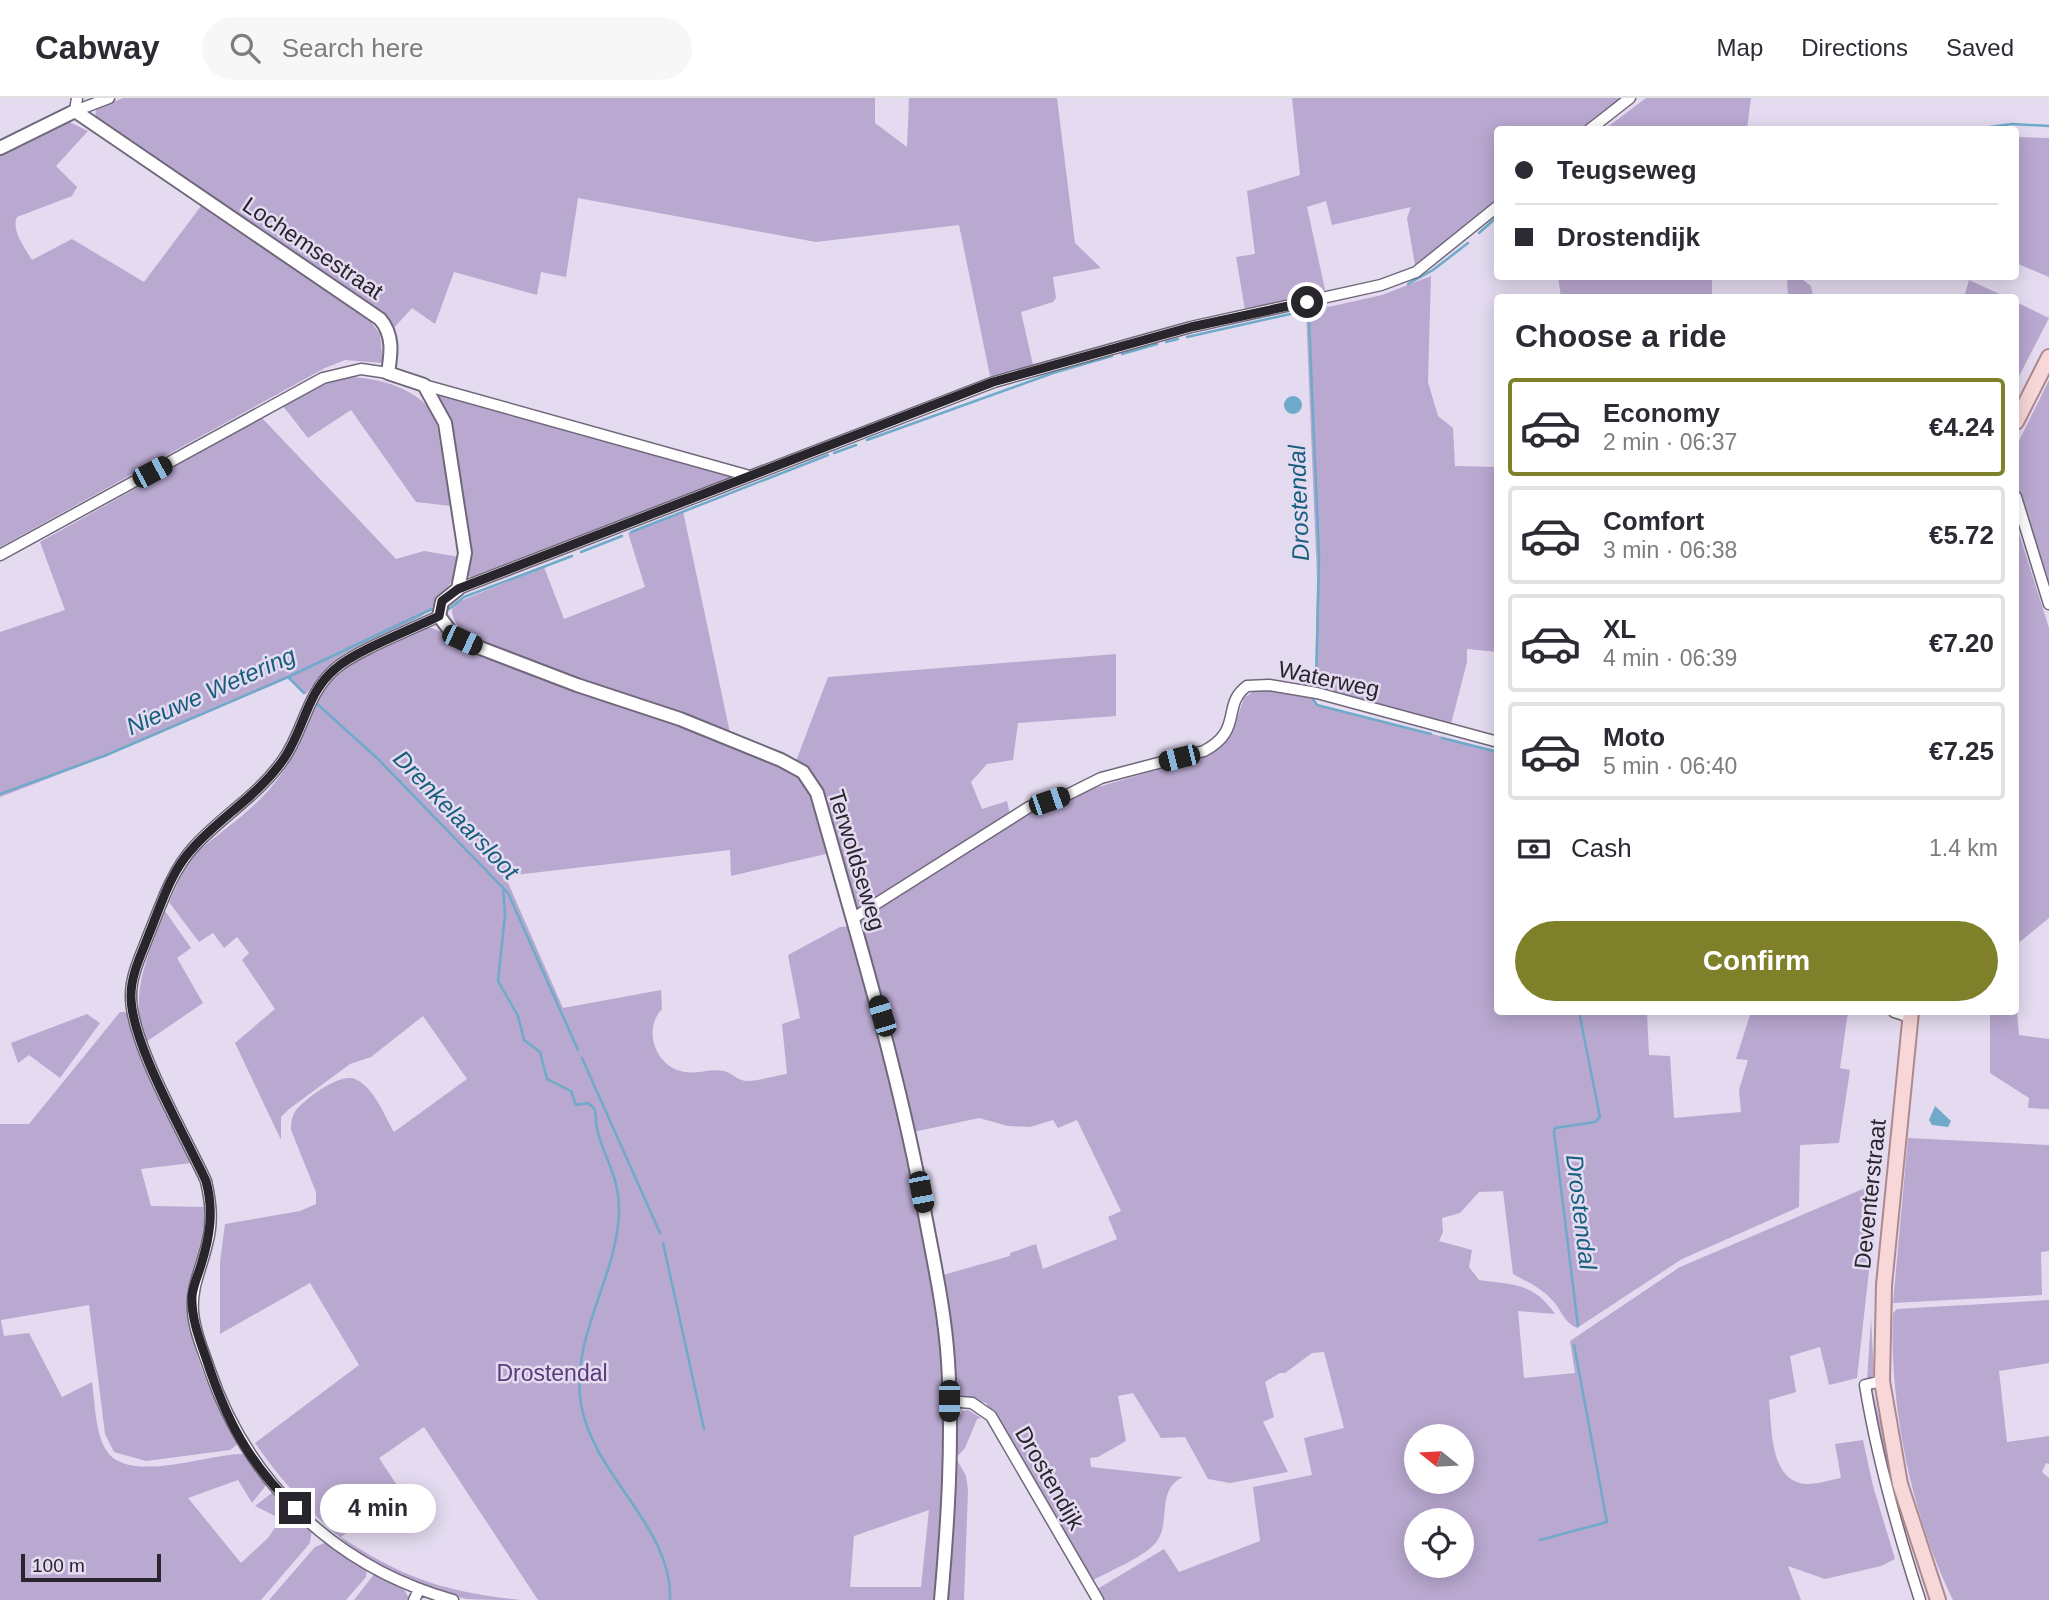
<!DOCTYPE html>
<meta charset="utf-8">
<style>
:root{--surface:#fff;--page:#f7f7f7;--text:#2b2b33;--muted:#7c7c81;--line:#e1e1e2;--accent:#7e812a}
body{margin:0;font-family:Helvetica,sans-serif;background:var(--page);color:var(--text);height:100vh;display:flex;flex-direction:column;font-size:26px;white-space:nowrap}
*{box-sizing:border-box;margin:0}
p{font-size:23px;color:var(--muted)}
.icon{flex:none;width:38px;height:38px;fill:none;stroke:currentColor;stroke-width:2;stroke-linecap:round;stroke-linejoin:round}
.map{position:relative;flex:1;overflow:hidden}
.drawer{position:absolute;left:1494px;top:196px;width:525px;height:721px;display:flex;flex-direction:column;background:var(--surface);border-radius:7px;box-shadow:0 4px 18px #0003}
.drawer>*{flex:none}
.top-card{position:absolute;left:1494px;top:28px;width:525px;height:154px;border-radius:7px;box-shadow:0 4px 18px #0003;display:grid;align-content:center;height:154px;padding:0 21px;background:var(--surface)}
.needle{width:46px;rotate:288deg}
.tools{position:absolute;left:1404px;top:1326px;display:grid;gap:14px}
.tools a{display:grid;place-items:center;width:70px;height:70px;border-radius:50%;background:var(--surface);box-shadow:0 4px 18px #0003;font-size:35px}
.scale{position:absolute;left:21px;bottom:18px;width:140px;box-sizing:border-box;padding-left:7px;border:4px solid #28252d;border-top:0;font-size:19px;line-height:24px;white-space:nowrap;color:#28252d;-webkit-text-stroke:5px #e4dbf0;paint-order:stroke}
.end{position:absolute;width:32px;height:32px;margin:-16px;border:9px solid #28252d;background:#fff;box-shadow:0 0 0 4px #fff}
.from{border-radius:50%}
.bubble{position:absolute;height:49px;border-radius:24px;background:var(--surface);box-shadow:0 4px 18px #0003;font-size:23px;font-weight:600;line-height:49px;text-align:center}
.car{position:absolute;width:21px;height:42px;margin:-21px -10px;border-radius:9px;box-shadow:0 0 5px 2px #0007;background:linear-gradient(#222 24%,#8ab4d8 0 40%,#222 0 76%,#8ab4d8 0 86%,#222 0)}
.top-card b{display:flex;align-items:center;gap:24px;height:66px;font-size:26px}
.top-card b+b{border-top:2px solid var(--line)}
.top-card i{width:18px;height:18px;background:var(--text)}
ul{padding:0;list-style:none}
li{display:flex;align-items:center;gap:21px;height:98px;margin:0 14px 10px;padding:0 7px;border:4px solid var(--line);border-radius:7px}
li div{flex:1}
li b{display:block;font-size:26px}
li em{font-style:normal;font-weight:600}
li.selected{border-color:var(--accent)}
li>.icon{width:63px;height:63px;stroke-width:1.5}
h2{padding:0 21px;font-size:32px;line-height:84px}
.pay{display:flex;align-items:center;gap:18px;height:77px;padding:0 21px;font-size:26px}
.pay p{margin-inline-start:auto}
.action{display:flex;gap:14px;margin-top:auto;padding:14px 21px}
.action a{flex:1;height:80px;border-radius:42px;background:var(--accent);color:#fff;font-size:28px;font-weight:600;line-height:80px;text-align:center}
header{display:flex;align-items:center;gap:42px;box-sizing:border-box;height:98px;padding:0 35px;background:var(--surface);border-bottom:2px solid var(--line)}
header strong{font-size:33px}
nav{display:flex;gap:38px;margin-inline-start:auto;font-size:24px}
.search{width:490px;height:63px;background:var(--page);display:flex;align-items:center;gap:18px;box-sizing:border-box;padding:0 24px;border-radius:38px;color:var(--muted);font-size:26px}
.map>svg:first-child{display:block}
.green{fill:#b9a8d0;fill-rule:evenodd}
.water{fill:#6faaca}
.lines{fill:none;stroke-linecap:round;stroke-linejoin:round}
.stream{stroke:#6faaca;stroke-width:2.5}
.minor-casing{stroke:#70687a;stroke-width:13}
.tertiary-casing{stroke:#70687a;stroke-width:16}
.primary-casing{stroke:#ad888d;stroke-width:18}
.minor{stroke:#fff;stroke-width:10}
.tertiary{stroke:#fff;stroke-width:12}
.primary{stroke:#f8d7d9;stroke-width:14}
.route{stroke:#28252d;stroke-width:9}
.labels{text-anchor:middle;stroke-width:5;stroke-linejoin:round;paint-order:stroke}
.street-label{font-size:23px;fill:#28252d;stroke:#e4dbf0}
.park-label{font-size:23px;fill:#5a3b7b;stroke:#e4dbf0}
.water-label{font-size:24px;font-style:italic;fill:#165e7e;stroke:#e4dbf0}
</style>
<header>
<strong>Cabway</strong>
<div class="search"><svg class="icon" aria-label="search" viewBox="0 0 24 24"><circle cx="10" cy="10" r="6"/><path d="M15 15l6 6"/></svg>Search here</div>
<nav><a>Map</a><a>Directions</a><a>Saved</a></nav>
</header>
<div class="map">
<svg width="2049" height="1502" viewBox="0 0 2049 1502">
<rect width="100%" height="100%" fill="#e4dbf0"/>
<!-- green -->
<path class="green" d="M123 0H875V25L907 49 909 0H1057L1075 145 1101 170 1053 179 1056 200 1053 204 1021 214 1033 267 990 278 959 127 816 144 578 100 566 179 541 174 537 197 454 174 435 226 412 210 391 233 95 22 96 11Z
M1292 0H1624L1586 31 1498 32V105L1419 167H1415L1407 120 1411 109 1332 127 1326 103 1307 109 1326 196 1245 212 1236 159 1255 156 1247 93 1300 77Z
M1646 0H1751L1747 31H1605Z
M69 24 88 33 56 68 77 89 72 98 17 119C11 133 25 150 32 162L72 141 144 184 201 108 371 224 380 236 383 265 345 262 325 270 0 449V56Z
M2016 39 2049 40V179L2016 165Z
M1431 178 1428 284 1438 318 1453 330 1455 368 1498 369V554L1467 551V564L1451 626 1315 592 1317 480 1306 214 1382 197Z
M1558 179H1712V199H1561Z
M1787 179H1799L1811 188 1813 199H1788Z
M1969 182 2006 199H1964Z
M2016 204 2049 220 2016 284Z
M351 279C382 281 416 290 435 317L451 408 416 404 351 312 308 340 283 308 325 286Z
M2049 282V492L2016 393V349Z
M438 296 737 379 471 480 467 476 436 300Z
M262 320 396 461 424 453 459 459C454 485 441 505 419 520L344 556 324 573 306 596 289 580 107 658 0 699V534L65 512 40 444Z
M683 413 730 635 484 546C470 537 452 530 452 511L458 504 544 469 564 521 645 489 628 435Z
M2016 426 2049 530V820L2016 847Z
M429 529 675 624 801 677 813 696 830 755 731 778 730 752 505 778 563 910 661 892 662 911C642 932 656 970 685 974 698 976 711 970 724 973 732 975 739 984 749 983 761 982 774 978 787 976L782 926 800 920 788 857 840 829 851 828C883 940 916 1058 932 1174 948 1284 945 1392 936 1502H538L424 1329 379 1360 402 1395 341 1439C404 1481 446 1494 521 1502 504 1502 484 1502 467 1501 375 1484 307 1419 255 1345L359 1267 310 1185 220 1236V1164L225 1126 300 1113 316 1106V1094L291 1032C291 1024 292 1017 297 1011 307 1000 339 975 355 981 374 989 384 1017 394 1034L467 981 423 918 371 959 350 966 289 1011 281 1019V1042L235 945 275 911 242 862 249 855 237 839 224 850 213 835 199 844 169 804 186 768 196 755C221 733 252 713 273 687 296 659 304 628 320 596 333 571 401 538 429 529ZM929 1412 921 1489H850L854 1438Z
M1116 556V618L1018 625 1013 662 987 666 971 684 982 711 1007 703 1010 716 856 813 801 667 796 663 828 579Z
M1264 591 1311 599 1315 606 1498 653V914H1647L1649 957 1670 958 1674 1020 1741 1014 1739 992 1748 962 1736 961 1751 914H1848L1840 970 1850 972 1839 1045 1800 1047 1799 1109 1682 1161 1577 1230C1563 1224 1561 1210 1551 1201 1541 1190 1526 1183 1513 1176L1503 1093 1479 1094 1460 1115 1442 1120 1443 1134 1439 1143 1472 1152 1469 1169 1479 1182C1513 1187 1533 1184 1555 1216L1518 1213 1524 1280 1575 1275 1570 1243 1680 1169 1879 1084 1857 1280 1829 1287 1820 1249 1790 1258 1796 1294 1769 1302C1772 1328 1769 1385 1807 1386 1818 1386 1830 1382 1841 1380L1835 1346 1863 1342 1873 1388 1895 1461 1881 1468 1825 1481 1788 1468 1801 1502H1101L1096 1494 1099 1490 1164 1451 1179 1474 1260 1443 1253 1389 1312 1377 1304 1340 1344 1330 1324 1254 1312 1255 1285 1275H1280L1265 1284 1274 1319 1263 1324 1288 1374 1230 1385 1208 1381 1185 1339 1161 1340 1133 1295 1118 1298 1126 1343 1098 1359 1090 1360 1091 1369 1183 1379C1156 1391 1171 1424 1157 1443 1147 1458 1107 1474 1090 1484L986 1305 958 1296 943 1177 1010 1158V1155L1036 1146 1043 1171 1117 1141 1108 1119 1121 1113 1077 1022 1058 1030 1053 1022 1030 1029 1008 1028 979 1020 913 1034 859 824 1028 715 1081 694 1194 661 1220 650 1231 638 1244 600 1254 593ZM1416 1339H1461V1384H1416ZM1416 1423H1461V1468H1416Z
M165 813 191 850 177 860 203 905 146 944C128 896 148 858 165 813Z
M2016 901 2019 937 2049 941V1011L2028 1010 2029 1000 1990 975V914H2016Z
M120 914H127L134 944 191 1065 141 1071 151 1108 204 1109C207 1137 192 1166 189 1194 183 1240 215 1307 238 1346L230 1352 146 1363 114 1354 105 1336 89 1207 1 1222 4 1238 29 1235 62 1299 92 1284C95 1304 95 1334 106 1352 128 1388 212 1354 245 1356L267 1386 252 1405 238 1382 188 1400 241 1465 268 1440 281 1421 255 1408 273 1394 312 1431 310 1445 261 1502H0V1026H29Z
M87 916 100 925 60 980 29 957 18 965 11 945Z
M1908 1040 2049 1047V1153L2041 1154 2042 1197 1893 1205Z
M2049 1202V1265L1999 1273 2007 1344 2049 1338V1366L2046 1365 2042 1374 2049 1380V1502H1953C1912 1419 1889 1308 1893 1215L1897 1211Z
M1871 1220 1874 1277 1867 1283Z
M1872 1290 1907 1432 1902 1437 1888 1389 1869 1291Z
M968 1312 981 1320 977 1321 965 1350 956 1360 966 1378 968 1392 964 1502H946L955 1376V1328L962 1313Z
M327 1444 367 1471 366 1479 346 1502H269L315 1449Z
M375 1475 403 1490 410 1502H354Z"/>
<!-- water -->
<path class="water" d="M1284 307a9 9 0 1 1 18 0a9 9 0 1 1-18 0Z
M1935 1008 1951 1023 1948 1029 1932 1027 1929 1022Z"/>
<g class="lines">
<!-- stream -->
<path class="stream" d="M1967 32 2012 26 2049 28
M1479 135 1498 118
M1408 186 1433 172 1468 145
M1309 221 1319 460 1316 587
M1187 239 1326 208
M1166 244 1178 241
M1122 256 1157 246
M867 342 1053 275 1112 258
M834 355 856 347
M631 434 828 357
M581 454 622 438
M449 511 464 499 572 458
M288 579 304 595
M1313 601 1317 607 1431 636
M315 604 377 660 508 795 578 952
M1442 640 1498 654
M0 696 104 658 288 579 432 511
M503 789 505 817 498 883 518 918 524 942 540 954 547 981 571 993 576 1007 588 1005 594 1010C597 1017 595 1024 597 1031 604 1060 620 1080 619 1113 618 1178 570 1239 581 1306 593 1378 673 1429 670 1502
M582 960 660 1135
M663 1145 704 1331
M1578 1228 1554 1034 1555 1030 1595 1024 1600 1019 1579 914
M1540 1442 1607 1424 1574 1247"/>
<defs>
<path id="minor" d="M77 0 75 13 109 0
M1589 32 1630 0
M424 287 746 377
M2016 399 2049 506
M0 457 323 280 361 271 388 275
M458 491 994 284 1191 229 1381 187 1416 174 1498 108
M439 518C413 531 355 553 335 571 306 596 304 633 283 662 258 698 220 719 192 751 171 775 161 807 149 836 142 855 131 876 131 897 130 944 185 1037 206 1083 211 1105 213 1124 207 1146 202 1169 191 1189 193 1213 194 1232 203 1252 209 1270 248 1385 335 1469 453 1502
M852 821 1029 709 1069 696 1101 680 1204 653C1244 632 1221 607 1247 588L1269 587 1317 595 1498 644
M1894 914 1910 919
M1882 1283 1865 1287C1877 1361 1897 1431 1920 1502
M949 1303 972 1305 991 1318 1098 1502
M414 1502 419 1492"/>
<path id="tertiary" d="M0 50 75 13 380 221C394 237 391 256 388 275L424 287 445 325 465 455 458 491 442 504 439 518 451 534 475 548 577 587 680 621 781 662 803 674 817 695C857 837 900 977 926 1122 935 1169 945 1216 948 1263 953 1343 948 1422 941 1502"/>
<path id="primary" d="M2016 324 2049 259
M1911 914 1884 1187 1882 1283 1900 1386 1938 1502"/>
</defs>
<!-- minor casing -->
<use href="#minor" class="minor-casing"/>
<!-- tertiary casing -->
<use href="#tertiary" class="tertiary-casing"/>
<!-- primary casing -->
<use href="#primary" class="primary-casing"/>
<!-- minor -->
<use href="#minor" class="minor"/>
<!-- tertiary -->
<use href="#tertiary" class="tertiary"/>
<!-- primary -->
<use href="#primary" class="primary"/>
</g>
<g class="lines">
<!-- route -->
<path class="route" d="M295 1410C248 1364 226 1322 206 1260 199 1240 191 1219 192 1198 193 1188 198 1177 201 1167 210 1138 214 1113 206 1083 185 1037 130 944 131 897 131 876 142 855 149 836 161 807 170 775 192 751 220 719 258 698 283 662 304 633 306 595 335 571 355 553 413 531 439 518L442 503 458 491 993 284 1191 229 1307 204"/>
</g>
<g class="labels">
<!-- street labels -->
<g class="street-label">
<text transform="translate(313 150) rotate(34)" y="8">Lochemsestraat</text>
<text transform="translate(1329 581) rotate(12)" y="8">Waterweg</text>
<text transform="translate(857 762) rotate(73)" y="8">Terwoldseweg</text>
<text transform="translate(1870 1096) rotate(-84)" y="8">Deventerstraat</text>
<text transform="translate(1050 1380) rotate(60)" y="8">Drostendijk</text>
</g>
<!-- park labels -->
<g class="park-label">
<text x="552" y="1283">Drostendal</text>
</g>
<!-- water labels -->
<g class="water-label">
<text transform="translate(1299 405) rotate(-92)" y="8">Drostendal</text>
<text transform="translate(211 593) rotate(-24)" y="8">Nieuwe Wetering</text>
<text transform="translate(456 717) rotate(46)" y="8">Drenkelaarsloot</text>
<text transform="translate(1581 1114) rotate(83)" y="8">Drostendal</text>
</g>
</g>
</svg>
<div class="tools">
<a><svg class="needle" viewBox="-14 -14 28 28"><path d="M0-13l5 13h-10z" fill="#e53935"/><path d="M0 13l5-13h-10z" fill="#7c7c81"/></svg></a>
<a><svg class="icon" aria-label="locate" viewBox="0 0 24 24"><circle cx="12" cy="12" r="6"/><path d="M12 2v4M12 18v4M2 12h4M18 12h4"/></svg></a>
</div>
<div class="scale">100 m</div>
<i class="end from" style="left:1307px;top:204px"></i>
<i class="end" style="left:295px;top:1410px"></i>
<div class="bubble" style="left:320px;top:1386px;width:116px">4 min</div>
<i class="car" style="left:152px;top:374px;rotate:62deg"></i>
<i class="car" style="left:462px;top:542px;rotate:115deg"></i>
<i class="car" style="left:1179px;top:660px;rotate:256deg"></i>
<i class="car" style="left:1049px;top:703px;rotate:71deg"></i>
<i class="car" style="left:882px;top:918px;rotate:343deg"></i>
<i class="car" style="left:921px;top:1094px;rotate:169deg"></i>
<i class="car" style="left:949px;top:1303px;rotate:180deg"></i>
<div class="top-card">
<b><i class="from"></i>Teugseweg</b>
<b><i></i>Drostendijk</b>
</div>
<section class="drawer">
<h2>Choose a ride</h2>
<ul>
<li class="selected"><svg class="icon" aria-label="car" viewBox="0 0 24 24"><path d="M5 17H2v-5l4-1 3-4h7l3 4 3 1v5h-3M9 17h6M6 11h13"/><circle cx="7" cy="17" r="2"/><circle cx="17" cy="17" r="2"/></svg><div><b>Economy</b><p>2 min · 06:37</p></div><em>€4.24</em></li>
<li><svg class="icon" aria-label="car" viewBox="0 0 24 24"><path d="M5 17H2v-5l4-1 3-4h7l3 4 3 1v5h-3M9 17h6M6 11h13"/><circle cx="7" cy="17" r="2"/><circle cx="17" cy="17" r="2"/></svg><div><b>Comfort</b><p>3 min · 06:38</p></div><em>€5.72</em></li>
<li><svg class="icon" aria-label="car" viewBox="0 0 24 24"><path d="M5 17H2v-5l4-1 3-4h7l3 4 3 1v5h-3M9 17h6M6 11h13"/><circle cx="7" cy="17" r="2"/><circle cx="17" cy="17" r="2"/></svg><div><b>XL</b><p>4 min · 06:39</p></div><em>€7.20</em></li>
<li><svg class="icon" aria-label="car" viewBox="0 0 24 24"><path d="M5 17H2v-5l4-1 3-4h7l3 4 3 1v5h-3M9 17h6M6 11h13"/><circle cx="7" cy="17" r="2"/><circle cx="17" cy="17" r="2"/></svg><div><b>Moto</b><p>5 min · 06:40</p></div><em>€7.25</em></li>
</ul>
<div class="pay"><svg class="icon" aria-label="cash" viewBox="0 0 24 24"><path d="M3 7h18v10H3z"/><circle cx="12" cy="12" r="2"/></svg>Cash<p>1.4 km</p></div>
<div class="action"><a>Confirm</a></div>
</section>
</div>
